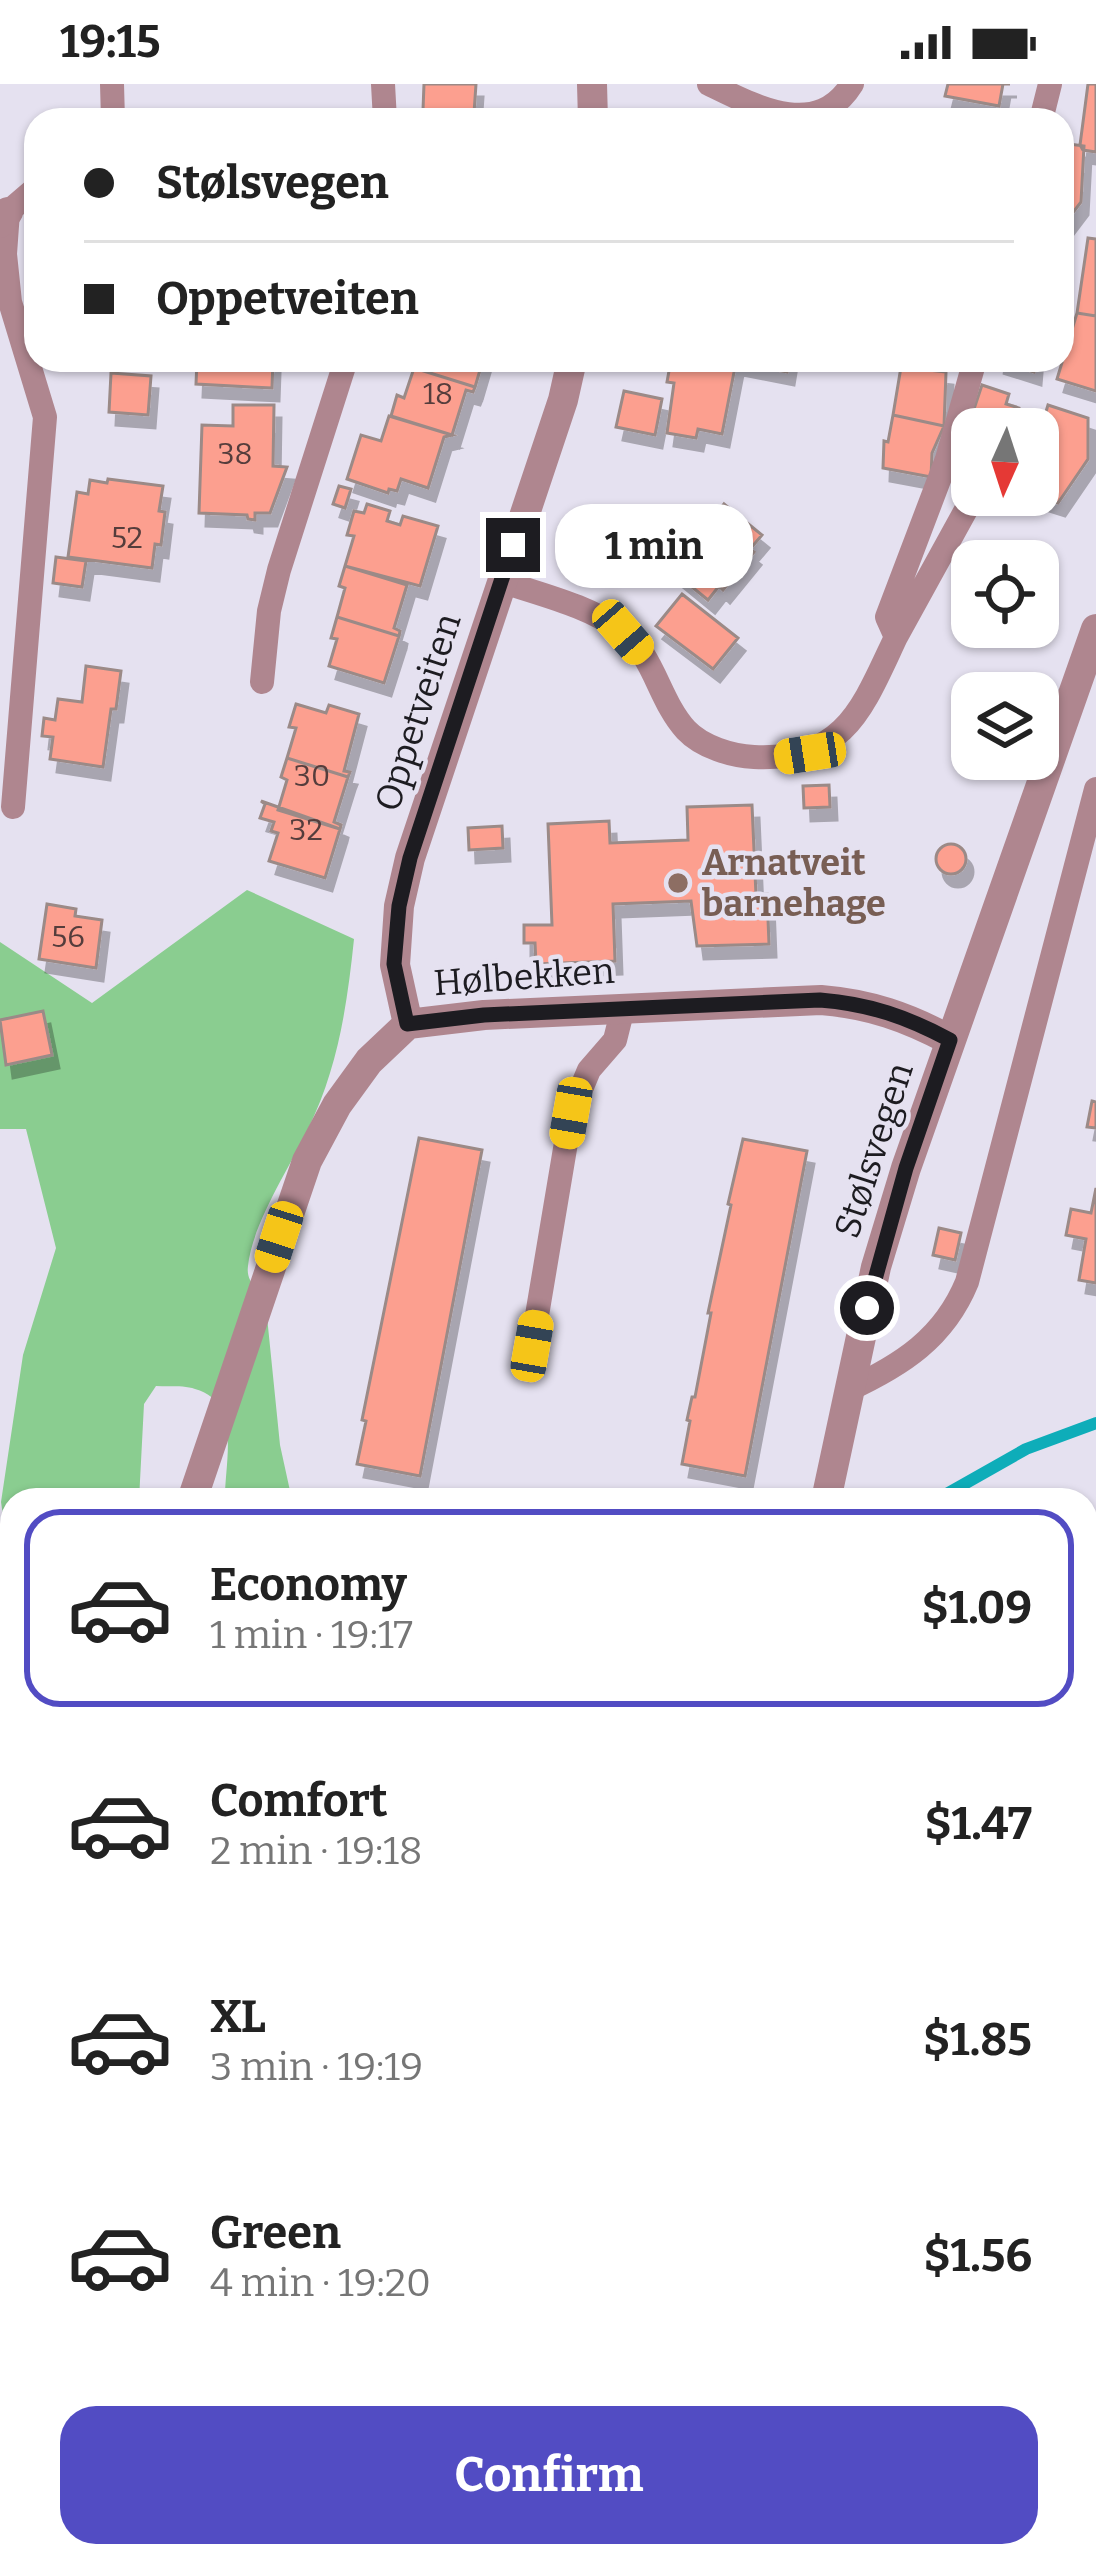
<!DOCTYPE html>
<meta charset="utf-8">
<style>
:root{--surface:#fff;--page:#f6f6f6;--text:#222;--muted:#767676;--line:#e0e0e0;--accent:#524cc3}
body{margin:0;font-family:Bitter,serif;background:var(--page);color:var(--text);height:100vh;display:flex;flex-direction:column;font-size:45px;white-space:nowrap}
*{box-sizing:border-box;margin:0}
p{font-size:39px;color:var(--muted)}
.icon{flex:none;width:66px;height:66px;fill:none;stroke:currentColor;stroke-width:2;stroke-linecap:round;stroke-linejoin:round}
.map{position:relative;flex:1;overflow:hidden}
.sheet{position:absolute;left:0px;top:1404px;width:1098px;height:1080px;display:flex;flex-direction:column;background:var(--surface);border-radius:36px 36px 0 0;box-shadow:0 3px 9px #0004}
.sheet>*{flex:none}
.guide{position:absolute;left:24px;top:24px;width:1050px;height:264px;border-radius:36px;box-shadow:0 3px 9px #0004;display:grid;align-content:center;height:264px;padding:0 60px;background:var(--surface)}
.needle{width:78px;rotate:183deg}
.buttons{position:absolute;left:951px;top:324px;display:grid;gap:24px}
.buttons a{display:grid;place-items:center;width:108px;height:108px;border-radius:24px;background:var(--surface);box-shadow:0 3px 9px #0004;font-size:60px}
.end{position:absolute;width:54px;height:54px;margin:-27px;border:15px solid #1d1c21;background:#fff;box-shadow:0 0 0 6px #fff}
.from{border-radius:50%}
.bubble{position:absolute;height:84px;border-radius:36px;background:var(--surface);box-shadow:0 3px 9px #0004;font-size:39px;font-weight:700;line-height:84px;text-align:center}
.car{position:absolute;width:36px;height:72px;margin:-36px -18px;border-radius:15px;box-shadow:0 0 9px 3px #0007;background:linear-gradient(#f5c518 24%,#345 0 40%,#f5c518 0 76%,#345 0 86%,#f5c518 0)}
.guide b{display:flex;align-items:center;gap:42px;height:114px;font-size:45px}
.guide b+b{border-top:3px solid var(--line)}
.guide i{width:30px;height:30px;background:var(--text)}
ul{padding:21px 0 0;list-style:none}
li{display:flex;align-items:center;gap:36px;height:198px;margin:0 24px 18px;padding:0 36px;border:6px solid transparent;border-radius:36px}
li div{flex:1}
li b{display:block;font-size:45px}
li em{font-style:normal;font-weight:700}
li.active{border-color:var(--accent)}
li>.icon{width:108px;height:108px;stroke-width:1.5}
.primary-button{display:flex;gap:24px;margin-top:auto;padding:24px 60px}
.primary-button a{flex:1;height:138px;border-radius:36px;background:var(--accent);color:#fff;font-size:48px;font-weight:700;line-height:138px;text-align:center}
.status{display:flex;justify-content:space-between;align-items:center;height:84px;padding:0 60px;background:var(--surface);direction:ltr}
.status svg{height:33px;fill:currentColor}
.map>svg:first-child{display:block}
.green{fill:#8acd90}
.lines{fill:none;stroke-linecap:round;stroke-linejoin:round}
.stream{stroke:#0eadb9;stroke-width:12}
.building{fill:#fc9f8f;stroke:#9b8a87;stroke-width:3;filter:url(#shadow)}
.service{stroke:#af868f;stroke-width:24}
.minor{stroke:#af868f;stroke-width:30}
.tertiary{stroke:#af868f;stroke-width:30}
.route{stroke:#1d1c21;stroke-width:15}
.education-dot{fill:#8d6e63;stroke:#e5e1f0;stroke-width:4.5}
.labels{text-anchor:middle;stroke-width:9;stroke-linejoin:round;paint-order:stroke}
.number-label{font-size:30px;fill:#553d3c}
.street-label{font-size:36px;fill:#1d1c21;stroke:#e5e1f0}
.education-label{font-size:36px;font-weight:bold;fill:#785e54;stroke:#e5e1f0;text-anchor:start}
</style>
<div class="status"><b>19:15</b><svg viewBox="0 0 49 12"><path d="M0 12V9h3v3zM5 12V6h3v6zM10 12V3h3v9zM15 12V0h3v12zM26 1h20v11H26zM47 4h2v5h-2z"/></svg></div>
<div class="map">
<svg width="1096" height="2484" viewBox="0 0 1096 2484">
<defs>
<filter id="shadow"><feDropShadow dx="7" dy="13" stdDeviation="0" flood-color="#0004"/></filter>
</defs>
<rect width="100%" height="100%" fill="#e5e1f0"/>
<!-- green -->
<path class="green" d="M247 806 354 855C347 922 338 984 308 1045 290 1083 252 1140 248 1182 246 1196 255 1204 265 1213L280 1361 292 1416H225C224 1381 243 1318 195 1305 184 1301 168 1303 156 1302L144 1320 139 1416H12L10 1478 1 1418 23 1271 56 1164 26 1045H0V858L92 919Z
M1096 2191V2484H1083L1079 2472H1086V2195Z"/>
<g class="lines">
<!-- stream -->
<path class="stream" d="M936 1416 1026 1365 1096 1339"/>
</g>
<!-- building -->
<path class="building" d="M424 0H476L474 29 423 26Z
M948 0H1010H1003L999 22 945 12Z
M1088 0H1096V68L1083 66 1080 61Z
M1062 59 1084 62 1081 118 1062 143Z
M1088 154 1096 155V232L1077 229Z
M1077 229 1096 232V307L1057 295Z
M197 276H273L272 304 196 300Z
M416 276H483L475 303 414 284Z
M671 276H789L787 288 736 278 722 350 698 345 696 354 667 349 674 299 667 298Z
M996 276H1035L1034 288Z
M901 283 946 288 944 342 893 331Z
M414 284 475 303 473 308 466 306 452 351 391 332 397 311 404 314Z
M111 289 151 292 148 331 109 328Z
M982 301 1009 310 1006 320 1019 324 1018 345H972V387L955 382Z
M624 307 662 315 655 351 616 343Z
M233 321H274L273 382 287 383 270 429H255V436L248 435 247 431 199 429 202 341 233 342Z
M1048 321 1088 334V375L1058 419 1033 411H1038V354Z
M893 331 944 342 932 369 931 393 883 384 884 357 888 358Z
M389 332 452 351 444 353 428 404 401 395 397 407 389 405 388 409 347 395 361 351 381 357Z
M108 395 163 402 159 427 165 428 161 461 155 460 152 484 68 473 77 408 88 410 90 396 107 399Z
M339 402 351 405 345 424 333 420Z
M367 420 390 427 387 437 400 441 403 432 438 442 420 502 345 482 354 452 347 451 354 427 364 429Z
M724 420 762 451 750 465 754 468 723 506 719 502 708 516 670 485 682 471 678 468 708 430 713 434Z
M56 473 86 477 82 503 53 499Z
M345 482 407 501 394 544 400 547 399 552 337 533 345 504 339 502Z
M682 510 738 554 713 585 656 542Z
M337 533 399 552 384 599 329 582 337 555 331 554Z
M86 582 121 587 116 625H111L103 683 50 675 53 653 42 652 44 634 55 636 58 615 82 618Z
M296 620 326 629 329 621 359 630 344 687 350 688 348 693 287 674 296 644 289 643Z
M287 674 348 693 334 738 341 741 340 745 278 726 287 696 281 693Z
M829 701 830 723 804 724 803 702Z
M261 717 340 745 325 794 269 777 278 749 271 747 274 738 260 734 265 720Z
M752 721 756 811 767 810 769 860 697 862 691 817 613 820 615 877 536 880 535 859H524V841H552L548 740 609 737 610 759 688 756 687 723Z
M502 742 503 764 469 766 468 744Z
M936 775a15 15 0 1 1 30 0a15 15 0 1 1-30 0Z
M47 820 76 825 75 832 102 836 96 884 39 875Z
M43 927 52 971 6 981 0 936Z
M1092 1017 1096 1018V1044L1087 1043Z
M419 1054 482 1066 420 1392 357 1380 366 1337 362 1336Z
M743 1055 807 1067 745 1392 682 1380 690 1337 687 1336 692 1313H695L711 1229H708L731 1121 728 1120Z
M1096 1104V1199L1079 1196 1086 1155 1066 1151 1071 1125 1091 1129Z
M939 1144 961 1149 955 1176 933 1171Z
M12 1605V1745L0 1695V1608Z
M12 1923V1997L8 2004 0 1999 4 1984 0 1982V1943Z
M0 2103 7 2110 0 2116 12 2129V2139L0 2150Z
M0 2291 12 2297 0 2325Z
M12 2302V2373L0 2367V2325Z
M184 2472H202L193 2484H182L188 2475Z
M202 2472H262L254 2484H193Z
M435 2472 456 2473 512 2472 511 2484H434Z
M632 2472H666L667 2484H634Z"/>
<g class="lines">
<!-- service -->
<path class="service" d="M112 0 113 36
M383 0 385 36
M709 0C756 23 817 56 852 0
M1041 36 1050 0
M501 497C541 511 587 521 621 546 654 570 659 617 686 646 702 663 732 672 754 673 845 677 862 625 896 553L887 533 947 375 975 276
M896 553 967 424
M262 598 269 527 279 486 346 276
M13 723 45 333 10 218 5 170 8 128 36 104
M532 1261 571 1029 589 986 615 956 623 924
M848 1306C902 1281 944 1254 967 1198L1096 705"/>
<!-- minor -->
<path class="minor" d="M592 0 593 36
M0 139 8 128
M408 940 395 881 399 822 410 774 563 316 572 276
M192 1416 307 1077 337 1021 369 977 408 940 484 931 821 916C870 920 907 933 950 956
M0 2027 12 2038
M1086 2054 1096 2040
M0 2416 12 2424
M95 2472 115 2484
M398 2472 401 2484
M354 2484 358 2472"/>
<!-- tertiary -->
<path class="tertiary" d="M826 1416 876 1183 906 1084 1096 545
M767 2472 768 2484"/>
</g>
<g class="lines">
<!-- route -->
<path class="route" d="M513 461 410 774 399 822 394 880 407 940 484 931 820 916C870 920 907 933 950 956L906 1084 867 1224"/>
</g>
<!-- markers -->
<circle class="education-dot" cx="678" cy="799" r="12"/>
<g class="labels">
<!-- number labels -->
<g class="number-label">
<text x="438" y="320">18</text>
<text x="235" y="380">38</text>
<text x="127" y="464">52</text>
<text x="312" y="702">30</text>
<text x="306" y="756">32</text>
<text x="68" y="863">56</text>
</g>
<!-- street labels -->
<g class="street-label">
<text transform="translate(417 628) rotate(-72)" y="13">Oppetveiten</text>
<text transform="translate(524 892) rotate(-4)" y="13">Hølbekken</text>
<text transform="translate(873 1066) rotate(-72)" y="13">Stølsvegen</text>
</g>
<!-- education labels -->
<g class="education-label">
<text x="702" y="791">Arnatveit<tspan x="702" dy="41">barnehage</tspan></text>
</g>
</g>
</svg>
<div class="buttons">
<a><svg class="needle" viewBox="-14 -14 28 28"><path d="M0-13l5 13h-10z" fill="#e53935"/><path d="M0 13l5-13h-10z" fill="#767676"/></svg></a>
<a><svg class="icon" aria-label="locate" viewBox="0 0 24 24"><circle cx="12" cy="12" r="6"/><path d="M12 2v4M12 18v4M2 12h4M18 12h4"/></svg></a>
<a><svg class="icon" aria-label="layers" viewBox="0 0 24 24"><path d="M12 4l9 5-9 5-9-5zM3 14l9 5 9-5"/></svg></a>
</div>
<i class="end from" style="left:867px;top:1224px"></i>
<i class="end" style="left:513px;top:461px"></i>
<div class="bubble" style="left:555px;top:420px;width:198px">1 min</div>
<i class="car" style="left:623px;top:548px;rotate:139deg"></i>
<i class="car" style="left:810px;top:669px;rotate:261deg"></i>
<i class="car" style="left:571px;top:1029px;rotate:190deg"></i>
<i class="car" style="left:279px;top:1153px;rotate:198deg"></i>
<i class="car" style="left:532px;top:1262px;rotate:10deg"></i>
<div class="guide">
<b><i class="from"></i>Stølsvegen</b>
<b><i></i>Oppetveiten</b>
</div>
<section class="sheet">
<ul>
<li class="active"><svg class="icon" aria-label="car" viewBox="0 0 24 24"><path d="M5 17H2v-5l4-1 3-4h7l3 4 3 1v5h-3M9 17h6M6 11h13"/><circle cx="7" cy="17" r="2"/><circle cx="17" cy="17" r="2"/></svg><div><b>Economy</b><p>1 min · 19:17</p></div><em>$1.09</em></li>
<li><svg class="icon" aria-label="car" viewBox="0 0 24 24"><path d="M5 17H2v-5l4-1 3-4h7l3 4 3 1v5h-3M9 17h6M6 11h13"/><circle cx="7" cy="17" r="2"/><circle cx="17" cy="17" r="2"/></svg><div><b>Comfort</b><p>2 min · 19:18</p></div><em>$1.47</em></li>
<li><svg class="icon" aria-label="car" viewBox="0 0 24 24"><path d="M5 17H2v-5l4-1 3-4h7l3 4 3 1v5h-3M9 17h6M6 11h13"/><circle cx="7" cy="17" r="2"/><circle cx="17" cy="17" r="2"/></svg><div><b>XL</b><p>3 min · 19:19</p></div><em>$1.85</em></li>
<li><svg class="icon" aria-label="car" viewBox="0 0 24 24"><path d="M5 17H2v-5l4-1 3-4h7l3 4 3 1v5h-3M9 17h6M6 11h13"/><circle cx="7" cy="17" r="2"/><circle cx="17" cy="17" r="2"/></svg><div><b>Green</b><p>4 min · 19:20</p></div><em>$1.56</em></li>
</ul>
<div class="primary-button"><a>Confirm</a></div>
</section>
</div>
